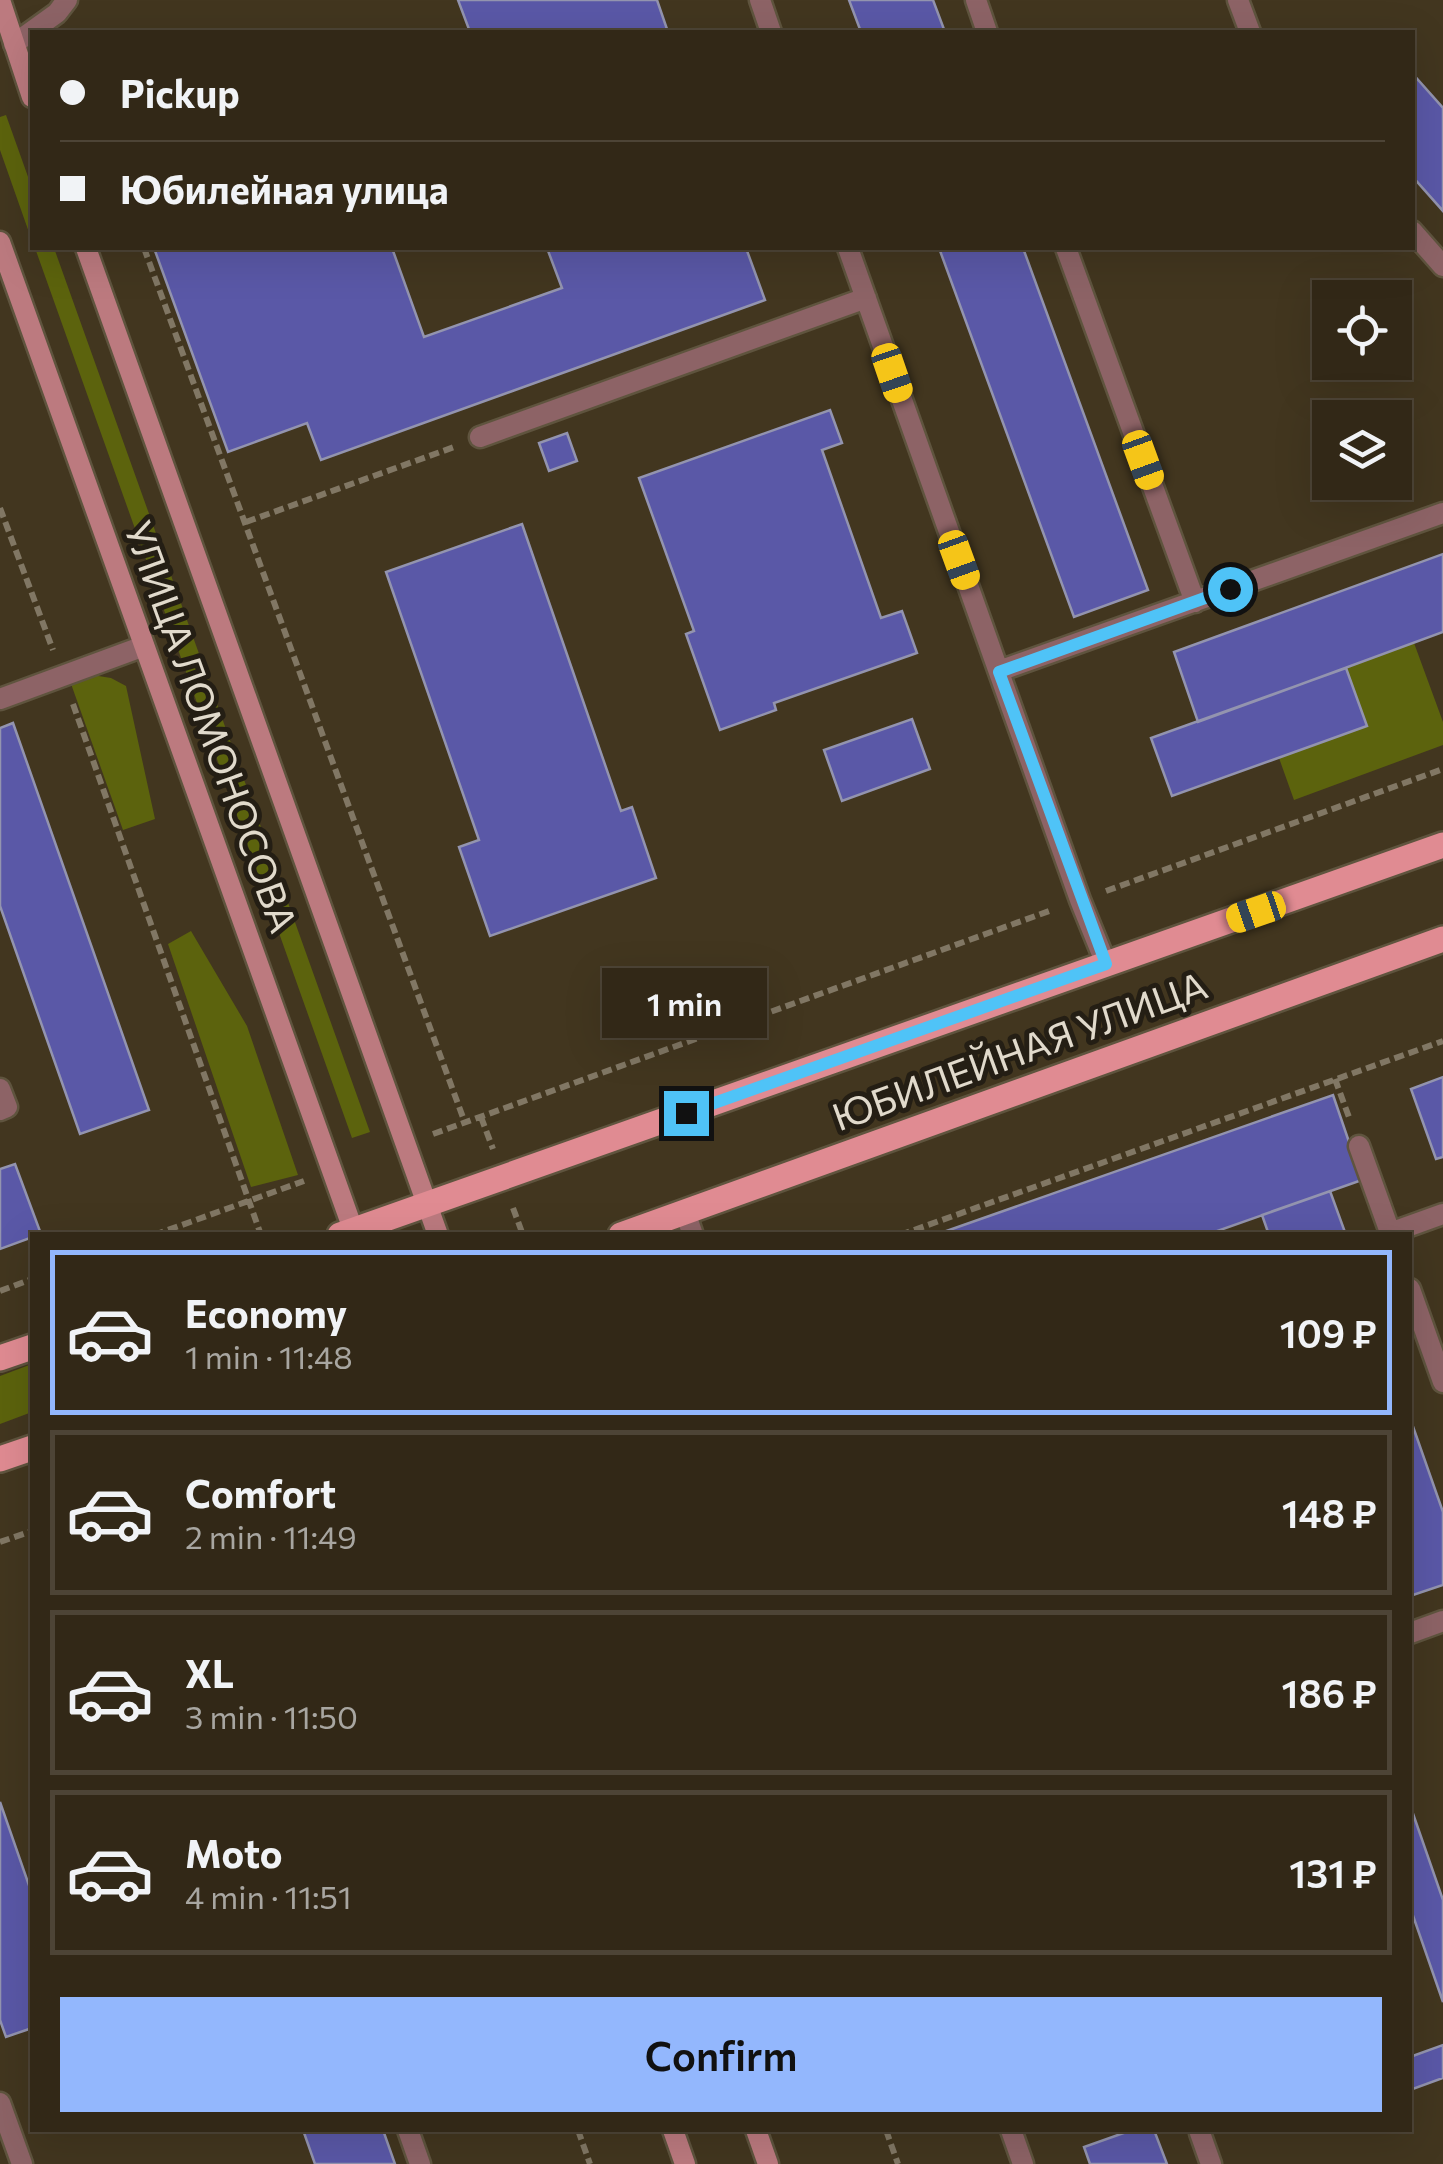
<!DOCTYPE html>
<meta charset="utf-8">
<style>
:root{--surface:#322817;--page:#3a3020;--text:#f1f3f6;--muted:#a8a6a1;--line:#4d4436;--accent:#93b7fd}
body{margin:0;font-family:Commissioner,sans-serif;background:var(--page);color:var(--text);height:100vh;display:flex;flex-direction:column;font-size:38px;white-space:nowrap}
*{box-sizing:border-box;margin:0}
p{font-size:32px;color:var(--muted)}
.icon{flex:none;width:55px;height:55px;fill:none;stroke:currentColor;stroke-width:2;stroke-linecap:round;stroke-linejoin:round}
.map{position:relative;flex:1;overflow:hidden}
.panel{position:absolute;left:30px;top:1232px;width:1382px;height:900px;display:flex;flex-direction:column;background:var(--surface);border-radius:0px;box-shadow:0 10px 40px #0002,0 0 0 2px var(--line)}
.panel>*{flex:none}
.guide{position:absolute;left:30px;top:30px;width:1385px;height:220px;border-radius:0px;box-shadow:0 10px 40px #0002,0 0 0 2px var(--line);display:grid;align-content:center;height:220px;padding:0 30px;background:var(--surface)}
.tools{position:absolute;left:1312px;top:280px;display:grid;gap:20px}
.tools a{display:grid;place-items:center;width:100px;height:100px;border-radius:0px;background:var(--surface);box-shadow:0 10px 40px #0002,0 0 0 2px var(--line);font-size:50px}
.end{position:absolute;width:45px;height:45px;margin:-22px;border:12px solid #4fc3f7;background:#111;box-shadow:0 0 0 5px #111}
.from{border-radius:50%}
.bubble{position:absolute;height:70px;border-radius:0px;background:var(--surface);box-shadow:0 10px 40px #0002,0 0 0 2px var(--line);font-size:32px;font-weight:600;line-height:70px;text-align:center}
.car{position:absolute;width:30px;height:60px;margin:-30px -15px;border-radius:12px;box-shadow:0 0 8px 2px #0007;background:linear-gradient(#f5c518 24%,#345 0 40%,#f5c518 0 76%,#345 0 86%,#f5c518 0)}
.guide b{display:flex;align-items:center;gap:35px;height:95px;font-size:38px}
.guide b+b{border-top:2px solid var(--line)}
.guide i{width:25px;height:25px;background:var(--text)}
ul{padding:18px 0 0;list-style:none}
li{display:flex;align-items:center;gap:30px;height:165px;margin:0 20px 15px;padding:0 10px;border:5px solid var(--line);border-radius:0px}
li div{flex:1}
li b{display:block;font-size:38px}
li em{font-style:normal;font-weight:600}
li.current{border-color:var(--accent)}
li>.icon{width:90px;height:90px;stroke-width:1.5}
.cta{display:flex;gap:20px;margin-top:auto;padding:20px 30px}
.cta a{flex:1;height:115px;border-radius:0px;background:var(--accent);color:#111;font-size:40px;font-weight:600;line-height:115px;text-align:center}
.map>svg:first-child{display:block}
.green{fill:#5c630d}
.building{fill:#5a58a7;stroke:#9394af;stroke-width:2.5}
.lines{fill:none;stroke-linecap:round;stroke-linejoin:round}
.lane-casing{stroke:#5f543e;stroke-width:25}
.street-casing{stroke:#5f543e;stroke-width:25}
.secondary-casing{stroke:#5f543e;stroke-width:25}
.primary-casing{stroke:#5f543e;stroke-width:30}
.path{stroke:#817764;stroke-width:6;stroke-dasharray:10 5;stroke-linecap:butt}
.lane{stroke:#8d6366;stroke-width:20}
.street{stroke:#8d6366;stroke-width:20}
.secondary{stroke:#bc7a7f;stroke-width:20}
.primary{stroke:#e08b92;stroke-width:25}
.route{stroke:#4fc3f7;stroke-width:12}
.labels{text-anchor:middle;stroke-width:10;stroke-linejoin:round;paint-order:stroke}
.street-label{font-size:38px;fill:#e1dacc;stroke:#241e14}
</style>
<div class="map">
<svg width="1443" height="2164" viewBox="0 0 1443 2164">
<rect width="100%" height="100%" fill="#42361f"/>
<!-- green -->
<path class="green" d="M6 115 32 188V241L0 150V117Z
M35 248H54L370 1132 352 1138Z
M1414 643 1443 722V745L1294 800 1279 758 1367 726 1346 668Z
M86 674 111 678 126 686 155 819 123 830 70 681Z
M191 931 247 1026 298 1175 251 1187 168 944Z
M32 1364V1412L0 1424V1376Z"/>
<!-- building -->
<path class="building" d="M458 0H657L668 32H470Z
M849 0H933L945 32H861Z
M1412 73 1443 108V211L1412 176Z
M154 248H392L424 337 562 288 547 248H746L765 300 321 460 307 423 228 452Z
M939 248H1023L1148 590 1074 617Z
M830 410 842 443 822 450 881 618 902 611 917 653 774 703 776 710 720 730 686 634 694 631 639 478Z
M567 433 577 461 549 471 539 443Z
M522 524 621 811 632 807 656 878 490 936 459 847 479 840 386 572Z
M1443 554V632L1198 722 1174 652Z
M1346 668 1367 726 1172 796 1151 738Z
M912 719 930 769 842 801 824 750Z
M13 723 149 1110 80 1134 0 906V728Z
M1443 1077V1157L1436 1159 1411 1089Z
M1333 1095 1362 1180 1206 1235H935Z
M15 1164 41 1234 0 1249V1169Z
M1330 1191 1346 1235H1269L1262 1215Z
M1410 1418 1443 1512V1585L1410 1596Z
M0 1802 32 1894V2028L6 2037 0 2020Z
M1410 1805 1443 1900V2002L1410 1907Z
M1443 2045V2078L1410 2090V2057Z
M303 2130H383L395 2164H315Z
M1132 2130H1154L1167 2164H1090L1084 2147Z"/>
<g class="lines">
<defs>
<path id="lane" d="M760 0 771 32
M976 0 987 32
M1238 0 1250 32
M14 44 57 13 67 0
M1412 231 1443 266
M848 248 1080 900 1106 964
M1066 248 1195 602
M480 437 866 298
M999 671 1443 513
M0 699 144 646
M0 1089 7 1107 0 1110
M1359 1146 1391 1235
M1390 1233 1443 1214
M1410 1289 1443 1382
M0 2103 22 2164
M408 2130 420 2164
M1200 2133 1211 2164"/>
<path id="street" d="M685 1212 693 1235
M1410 1633 1443 1621
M1011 2130 1023 2164"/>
<path id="secondary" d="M0 0 32 97
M0 242 355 1235
M86 248 438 1235
M673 2130 685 2164
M756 2130 768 2164"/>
<path id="primary" d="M340 1235 1443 845
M621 1235 1443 939
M0 1358 32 1347
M0 1459 32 1448"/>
</defs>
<!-- lane casing -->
<use href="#lane" class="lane-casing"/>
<!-- street casing -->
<use href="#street" class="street-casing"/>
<!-- secondary casing -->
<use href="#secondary" class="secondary-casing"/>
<!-- primary casing -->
<use href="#primary" class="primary-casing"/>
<!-- path -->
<path class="path" d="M144 248 465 1123
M0 508 53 650
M246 522 457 446
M73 704 261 1235
M1106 891 1443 769
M1335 1079 1350 1120
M481 1117 493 1149
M433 1134 1052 910
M513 1208 523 1235
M154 1235 304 1181
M900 1235 1443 1041
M0 1291 32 1279
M0 1542 32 1531
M578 2130 590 2164
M886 2130 898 2164"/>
<!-- lane -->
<use href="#lane" class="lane"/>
<!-- street -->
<use href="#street" class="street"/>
<!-- secondary -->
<use href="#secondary" class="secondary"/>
<!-- primary -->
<use href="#primary" class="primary"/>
</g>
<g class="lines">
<!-- route -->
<path class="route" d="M686 1113 1106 964 999 672 1230 589"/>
</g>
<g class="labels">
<!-- street labels -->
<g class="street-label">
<text transform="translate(210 727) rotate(70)" y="13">УЛИЦА ЛОМОНОСОВА</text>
<text transform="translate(1020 1052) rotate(-20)" y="13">ЮБИЛЕЙНАЯ УЛИЦА</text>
</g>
</g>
</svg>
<div class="tools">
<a><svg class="icon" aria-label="locate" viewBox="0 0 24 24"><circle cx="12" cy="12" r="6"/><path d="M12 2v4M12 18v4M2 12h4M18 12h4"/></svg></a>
<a><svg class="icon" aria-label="layers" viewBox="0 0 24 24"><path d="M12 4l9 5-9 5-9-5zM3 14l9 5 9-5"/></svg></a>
</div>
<i class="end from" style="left:1230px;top:589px"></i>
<i class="end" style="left:686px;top:1113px"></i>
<div class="bubble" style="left:602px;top:968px;width:165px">1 min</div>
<i class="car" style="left:892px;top:373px;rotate:161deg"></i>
<i class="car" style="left:1143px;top:460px;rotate:160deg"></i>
<i class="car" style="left:959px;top:560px;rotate:160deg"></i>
<i class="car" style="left:1256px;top:912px;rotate:251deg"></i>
<div class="guide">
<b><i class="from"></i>Pickup</b>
<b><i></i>Юбилейная улица</b>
</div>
<section class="panel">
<ul>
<li class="current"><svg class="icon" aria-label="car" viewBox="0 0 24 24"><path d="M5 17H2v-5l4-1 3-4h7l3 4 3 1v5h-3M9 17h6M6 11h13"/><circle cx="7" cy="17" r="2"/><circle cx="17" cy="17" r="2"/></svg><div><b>Economy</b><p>1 min · 11:48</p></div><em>109 ₽</em></li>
<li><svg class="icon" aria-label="car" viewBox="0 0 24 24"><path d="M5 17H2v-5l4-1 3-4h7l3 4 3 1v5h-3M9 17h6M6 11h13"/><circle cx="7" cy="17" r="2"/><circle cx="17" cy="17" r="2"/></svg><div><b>Comfort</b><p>2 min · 11:49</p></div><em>148 ₽</em></li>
<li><svg class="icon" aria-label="car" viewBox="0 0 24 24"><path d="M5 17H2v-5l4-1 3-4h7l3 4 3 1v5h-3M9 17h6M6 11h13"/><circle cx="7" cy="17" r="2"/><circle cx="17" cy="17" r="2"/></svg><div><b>XL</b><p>3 min · 11:50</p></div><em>186 ₽</em></li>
<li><svg class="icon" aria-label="car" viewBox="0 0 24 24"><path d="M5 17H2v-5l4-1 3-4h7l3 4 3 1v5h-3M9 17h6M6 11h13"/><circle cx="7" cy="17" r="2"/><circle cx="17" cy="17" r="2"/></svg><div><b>Moto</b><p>4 min · 11:51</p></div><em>131 ₽</em></li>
</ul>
<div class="cta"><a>Confirm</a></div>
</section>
</div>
